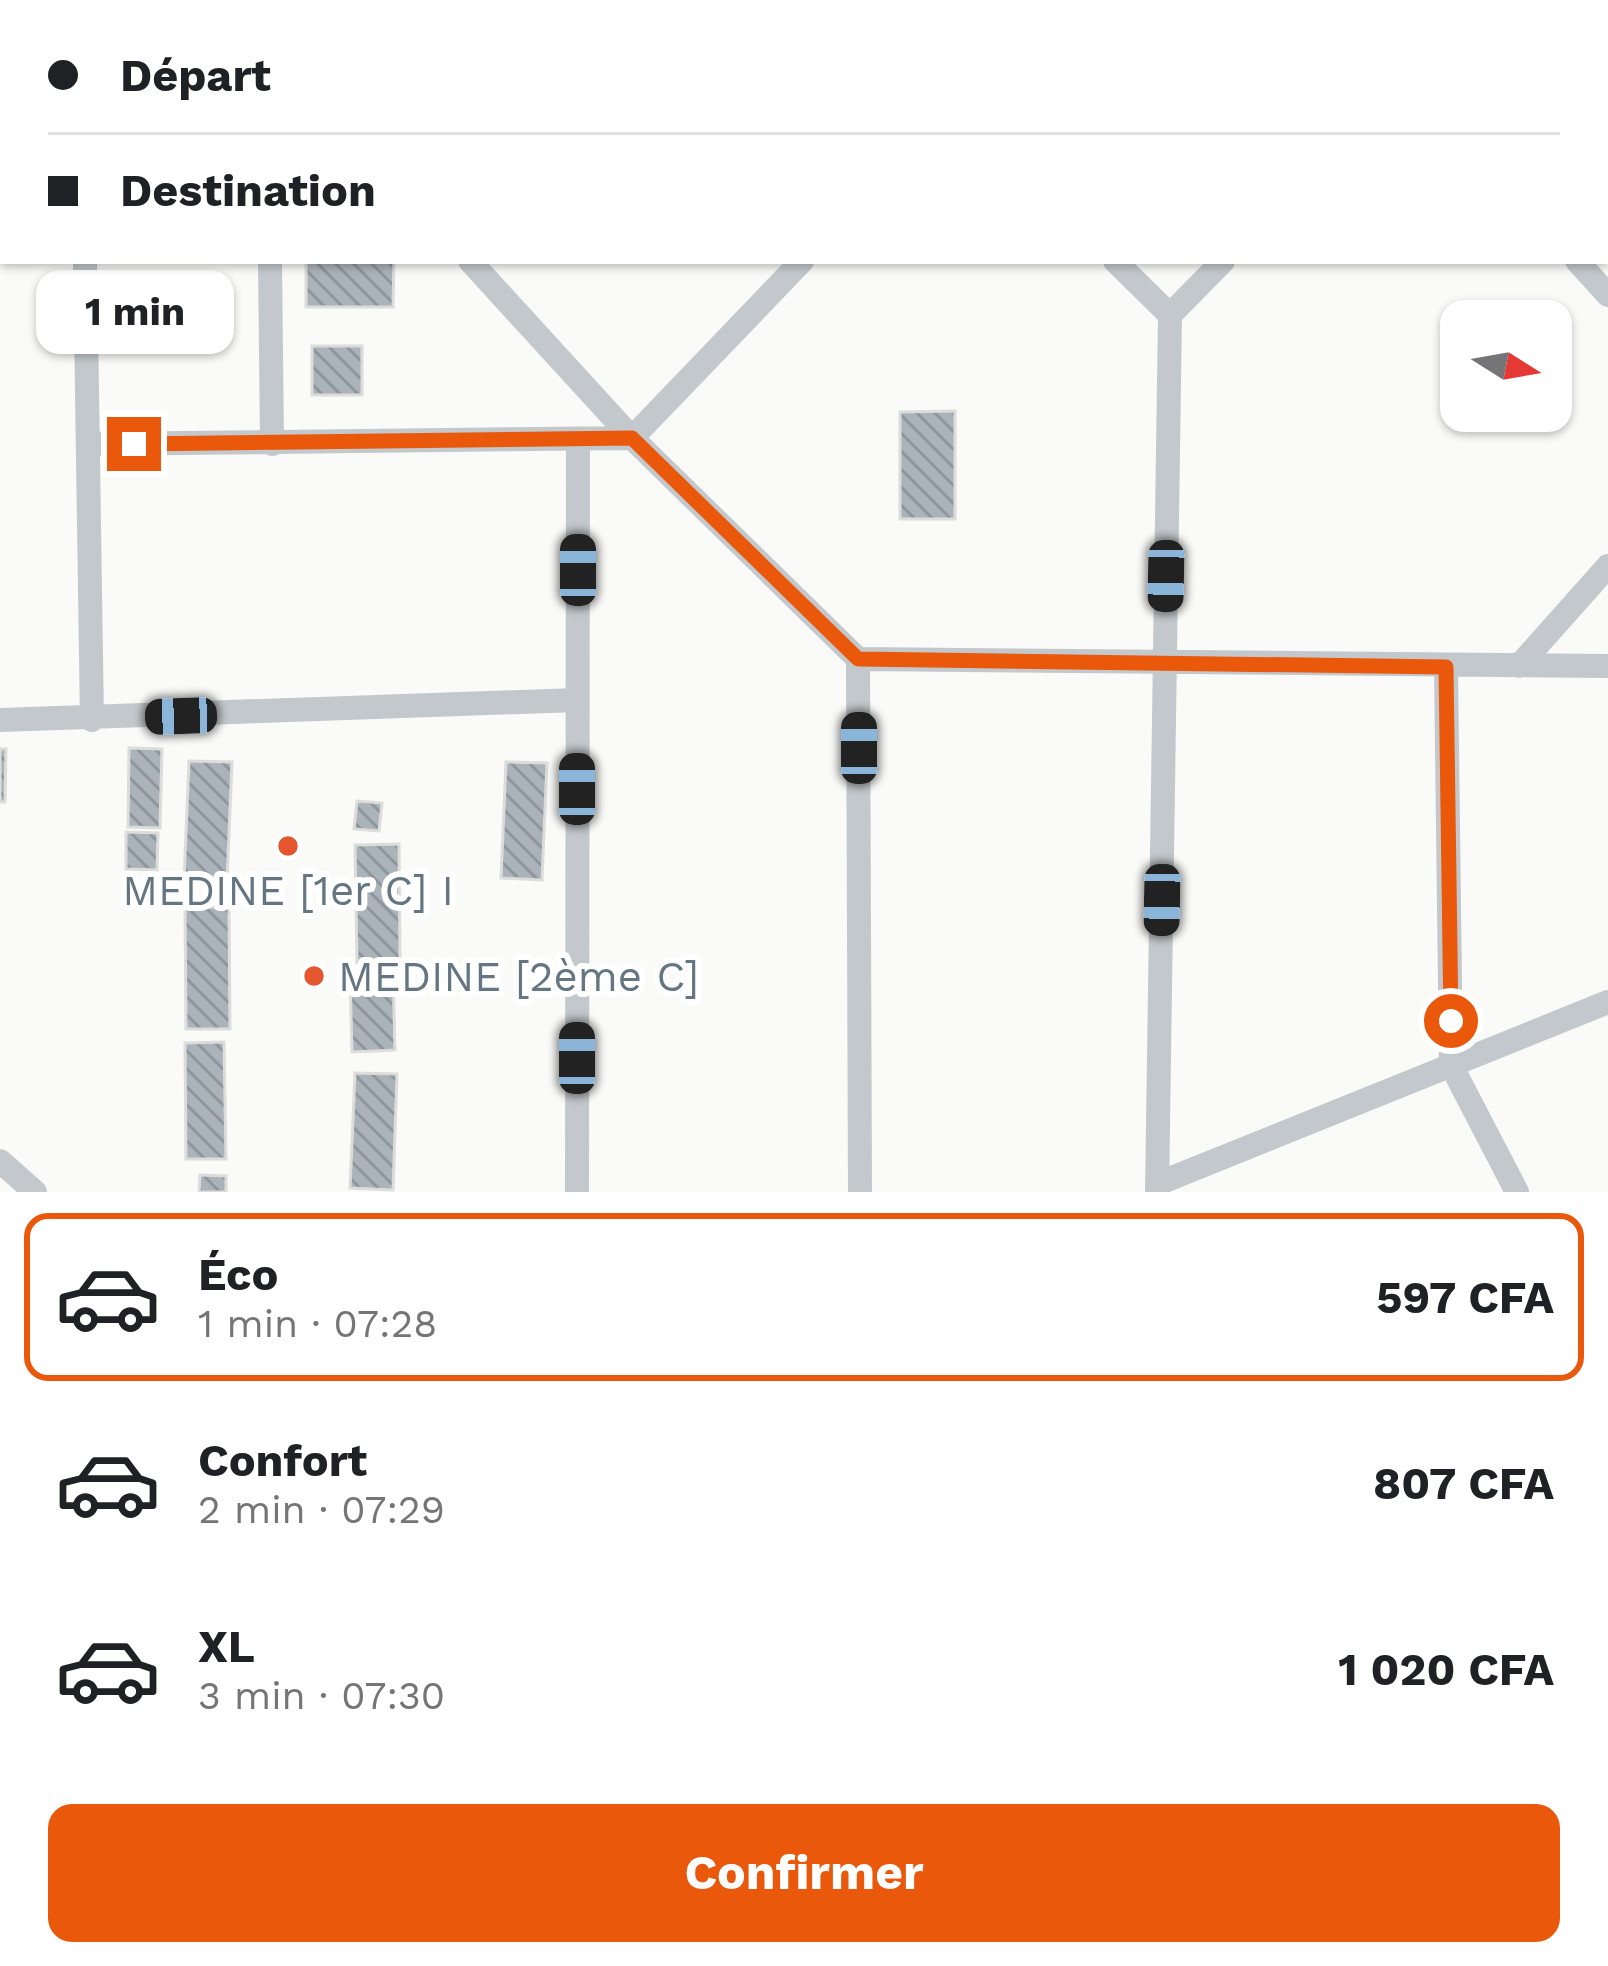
<!DOCTYPE html>
<html lang="fr">
<meta charset="utf-8">
<style>
:root{--surface:#fff;--page:#f2f2f2;--text:#202124;--muted:#757577;--line:#e0e0e0;--accent:#ea580c}
body{margin:0;font-family:"Work Sans",sans-serif;background:var(--page);color:var(--text);height:100vh;display:flex;flex-direction:column;font-size:45px;white-space:nowrap}
*{box-sizing:border-box;margin:0}
p{font-size:39px;color:var(--muted)}
.icon{flex:none;width:66px;height:66px;fill:none;stroke:currentColor;stroke-width:2;stroke-linecap:round;stroke-linejoin:round}
.map{position:relative;height:1192px;overflow:hidden}
.details{display:flex;flex-direction:column;background:var(--surface);flex:1}
.details>*{flex:none}
.guide{position:absolute;left:0px;top:0px;width:1608px;height:264px;box-shadow:0 3px 9px #0004;display:grid;align-content:center;height:264px;padding:0 48px;background:var(--surface)}
.needle{width:78px;rotate:101deg}
.buttons{position:absolute;left:1440px;top:300px;display:grid;gap:24px}
.buttons a{display:grid;place-items:center;width:132px;height:132px;border-radius:24px;background:var(--surface);box-shadow:0 3px 9px #0004;font-size:60px}
.end{position:absolute;width:54px;height:54px;margin:-27px;border:15px solid #ea580c;background:#fff;box-shadow:0 0 0 6px #fff}
.from{border-radius:50%}
.bubble{position:absolute;height:84px;border-radius:24px;background:var(--surface);box-shadow:0 3px 9px #0004;font-size:39px;font-weight:700;line-height:84px;text-align:center}
.car{position:absolute;width:36px;height:72px;margin:-36px -18px;border-radius:15px;box-shadow:0 0 9px 3px #0007;background:linear-gradient(#222 24%,#8ab4d8 0 40%,#222 0 76%,#8ab4d8 0 86%,#222 0)}
.guide b{display:flex;align-items:center;gap:42px;height:114px;font-size:45px}
.guide b+b{border-top:3px solid var(--line)}
.guide i{width:30px;height:30px;background:var(--text)}
ul{padding:21px 0 0;list-style:none}
li{display:flex;align-items:center;gap:36px;height:168px;margin:0 24px 18px;padding:0 24px;border:6px solid transparent;border-radius:24px}
li div{flex:1}
li b{display:block;font-size:45px}
li em{font-style:normal;font-weight:700}
li.on{border-color:var(--accent)}
li>.icon{width:108px;height:108px;stroke-width:1.5}
.primary-button{display:flex;gap:24px;margin-top:auto;padding:24px 48px}
.primary-button a{flex:1;height:138px;border-radius:24px;background:var(--accent);color:#fff;font-size:48px;font-weight:700;line-height:138px;text-align:center}
.map>svg:first-child{display:block}
.building{fill:url(#building-back-hatch);stroke:#dcdcda;stroke-width:3}
.lines{fill:none;stroke-linecap:round;stroke-linejoin:round}
.street{stroke:#c3c8cc;stroke-width:24}
.route{stroke:#ea580c;stroke-width:15}
.poi-dot{fill:#e4572e;stroke:#fff;stroke-width:4.5}
.labels{text-anchor:middle;stroke-width:12;stroke-linejoin:round;paint-order:stroke}
.poi-label{font-size:42px;fill:#657683;stroke:#fff}
</style>
<div class="map">
<svg width="1608" height="1192" viewBox="0 0 1608 1192">
<defs>
<pattern id="building-back-hatch" width="6" height="6" patternUnits="userSpaceOnUse" patternTransform="scale(3)"><rect width="6" height="6" fill="#aab3b9"/><path d="M-1 5l2 2M0 0l6 6M5-1l2 2" fill="none" stroke="#8e969c"/></pattern>
</defs>
<rect width="100%" height="100%" fill="#fafaf8"/>
<!-- building -->
<path class="building" d="M1146 0H1211V3H1146Z
M306 261H394L393 307H306Z
M312 346H362V395H312Z
M955 411V519H900V412Z
M129 748 162 749 160 828 128 827Z
M0 749H6L5 802H0Z
M189 761 232 762 227 882 184 880Z
M506 762 547 763 542 880 501 878Z
M357 801 382 803 379 831 354 829Z
M126 832 158 833 157 870 126 869Z
M399 844 400 962 357 963 355 845Z
M185 907H229L230 1029H186Z
M393 974 395 1050 352 1052 350 975Z
M224 1042 226 1159H186L185 1043Z
M355 1073 397 1074 393 1190 350 1188Z
M200 1175 226 1176V1192H199Z"/>
<g class="lines">
<!-- street -->
<path class="street" d="M250 0 251 3
M849 0 852 3
M1473 3 1476 0
M0 72H3
M85 261 92 720
M270 261 272 444
M470 261 632 438 858 659 1608 666
M1115 261 1170 315
M1577 261 1608 295
M88 444 632 438 802 261
M858 659 860 1192
M1519 666 1608 566
M1446 667 1451 1065 1517 1192
M0 720 577 700
M0 1161 35 1192
M1157 1184 1608 1002
M577 1192 578 440
M1157 1192 1170 315 1223 261"/>
</g>
<g class="lines">
<!-- route -->
<path class="route" d="M134 444 632 438 858 659 1446 667 1451 1021"/>
</g>
<!-- markers -->
<g class="poi-dot">
<circle cx="288" cy="846" r="12"/>
<circle cx="314" cy="976" r="12"/>
</g>
<g class="labels">
<!-- poi labels -->
<g class="poi-label">
<text x="288" y="905">MEDINE [1er C] I</text>
<text x="338" y="991" text-anchor="start">MEDINE [2ème C]</text>
</g>
</g>
</svg>
<div class="buttons">
<a><svg class="needle" viewBox="-14 -14 28 28"><path d="M0-13l5 13h-10z" fill="#e53935"/><path d="M0 13l5-13h-10z" fill="#757577"/></svg></a>
</div>
<i class="end from" style="left:1451px;top:1021px"></i>
<i class="end" style="left:134px;top:444px"></i>
<div class="bubble" style="left:36px;top:270px;width:198px">1 min</div>
<i class="car" style="left:578px;top:570px;rotate:0deg"></i>
<i class="car" style="left:1166px;top:576px;rotate:181deg"></i>
<i class="car" style="left:181px;top:716px;rotate:268deg"></i>
<i class="car" style="left:859px;top:748px;rotate:0deg"></i>
<i class="car" style="left:577px;top:789px;rotate:0deg"></i>
<i class="car" style="left:1162px;top:900px;rotate:181deg"></i>
<i class="car" style="left:577px;top:1058px;rotate:0deg"></i>
<div class="guide">
<b><i class="from"></i>Départ</b>
<b><i></i>Destination</b>
</div>
</div>
<section class="details">
<ul>
<li class="on"><svg class="icon" aria-label="car" viewBox="0 0 24 24"><path d="M5 17H2v-5l4-1 3-4h7l3 4 3 1v5h-3M9 17h6M6 11h13"/><circle cx="7" cy="17" r="2"/><circle cx="17" cy="17" r="2"/></svg><div><b>Éco</b><p>1 min · 07:28</p></div><em>597 CFA</em></li>
<li><svg class="icon" aria-label="car" viewBox="0 0 24 24"><path d="M5 17H2v-5l4-1 3-4h7l3 4 3 1v5h-3M9 17h6M6 11h13"/><circle cx="7" cy="17" r="2"/><circle cx="17" cy="17" r="2"/></svg><div><b>Confort</b><p>2 min · 07:29</p></div><em>807 CFA</em></li>
<li><svg class="icon" aria-label="car" viewBox="0 0 24 24"><path d="M5 17H2v-5l4-1 3-4h7l3 4 3 1v5h-3M9 17h6M6 11h13"/><circle cx="7" cy="17" r="2"/><circle cx="17" cy="17" r="2"/></svg><div><b>XL</b><p>3 min · 07:30</p></div><em>1 020 CFA</em></li>
</ul>
<div class="primary-button"><a>Confirmer</a></div>
</section>
